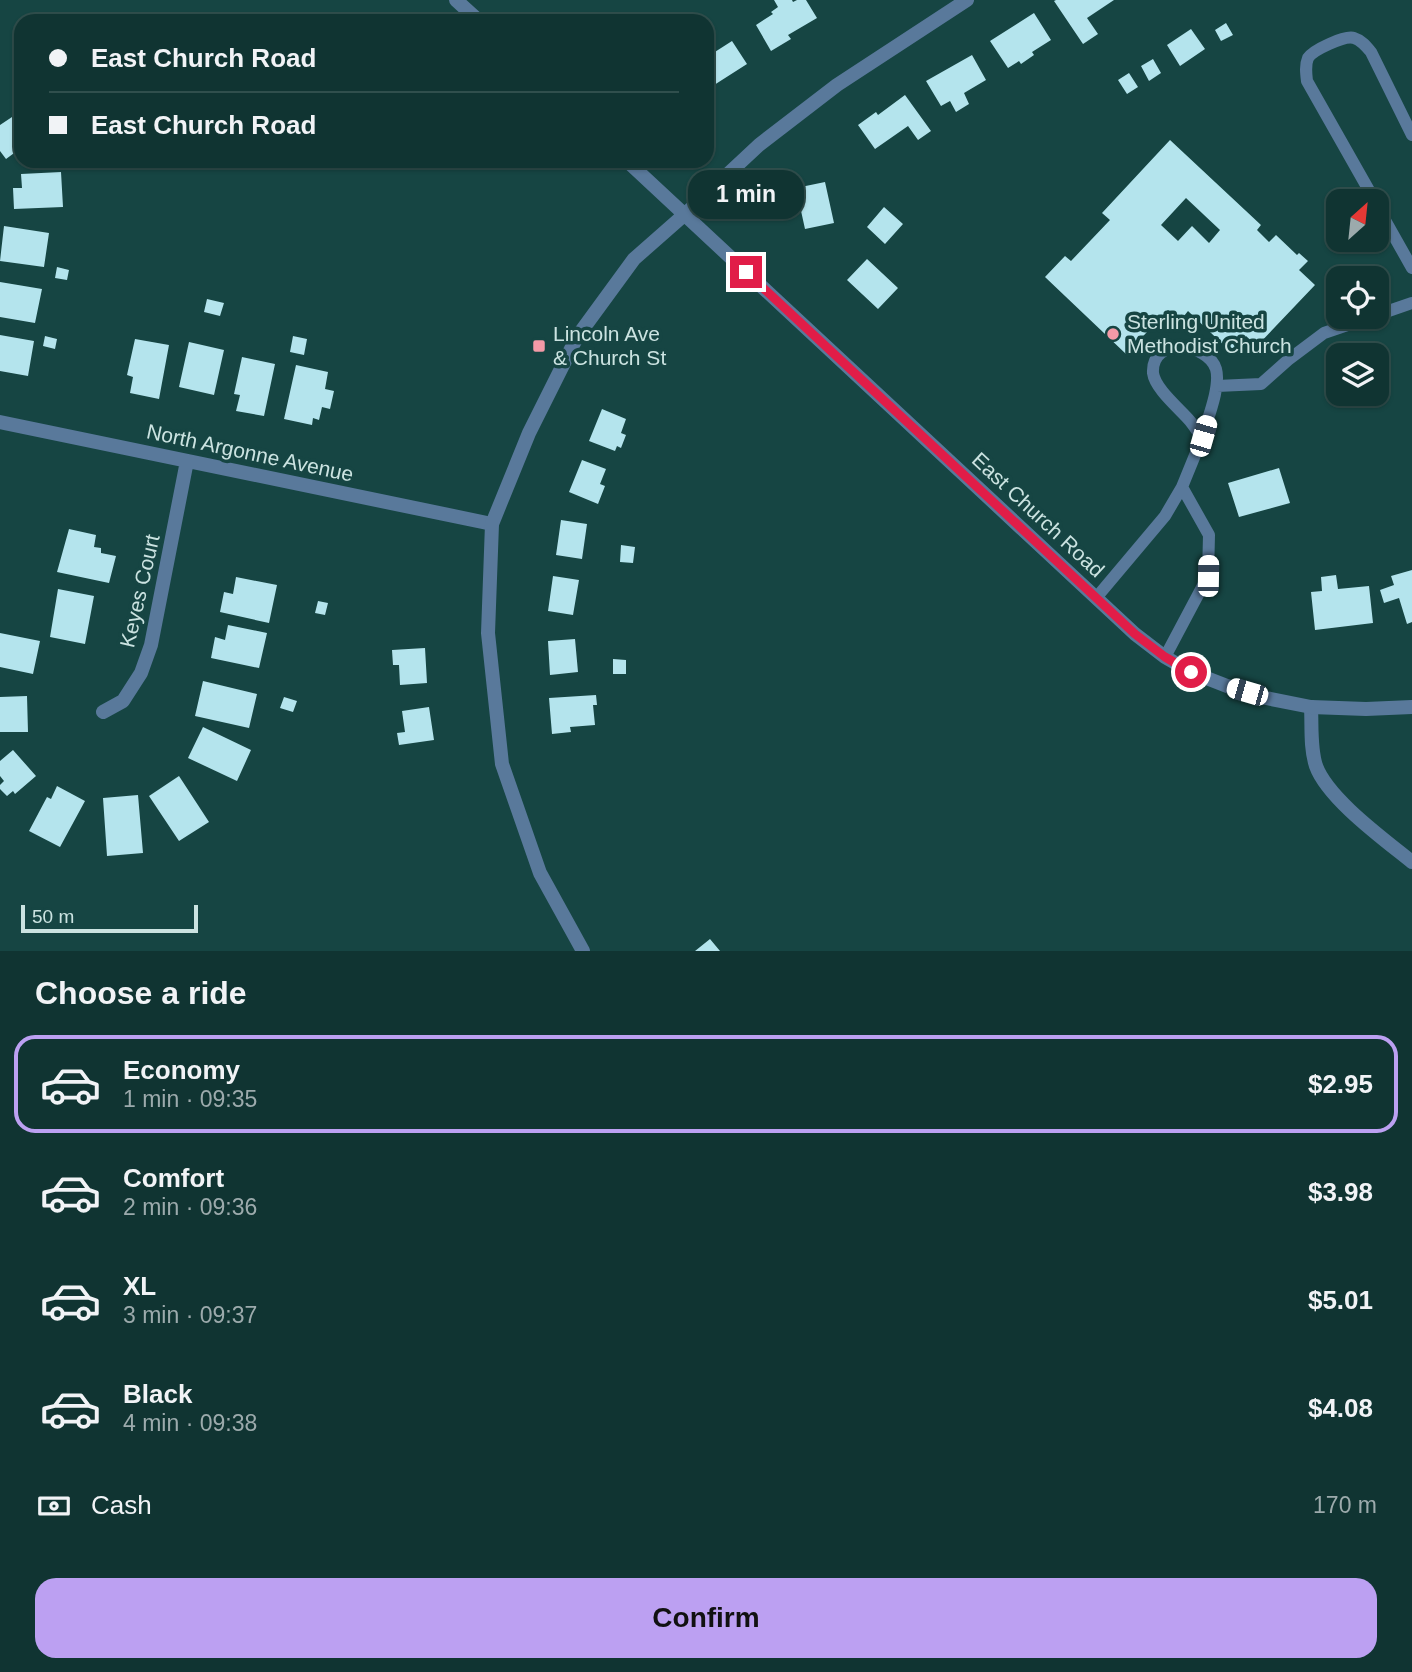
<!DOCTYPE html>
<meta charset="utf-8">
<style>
:root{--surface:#103432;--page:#193c3a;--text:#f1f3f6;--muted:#9caaac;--line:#304f4d;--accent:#bca0f2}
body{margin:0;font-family:Arial,sans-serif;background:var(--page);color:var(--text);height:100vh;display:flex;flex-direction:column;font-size:26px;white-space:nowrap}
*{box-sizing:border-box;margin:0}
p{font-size:23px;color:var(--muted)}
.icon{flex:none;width:38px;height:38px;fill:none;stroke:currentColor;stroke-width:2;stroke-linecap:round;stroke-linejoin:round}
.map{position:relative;height:951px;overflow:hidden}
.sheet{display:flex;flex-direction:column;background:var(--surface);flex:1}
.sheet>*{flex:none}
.banner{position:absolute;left:14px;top:14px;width:700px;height:154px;border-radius:21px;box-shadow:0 2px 5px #0004,0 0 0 2px var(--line);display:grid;align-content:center;height:154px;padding:0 35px;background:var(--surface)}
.needle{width:46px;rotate:27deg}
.controls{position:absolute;left:1326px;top:189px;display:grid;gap:14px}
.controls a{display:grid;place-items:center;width:63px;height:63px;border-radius:14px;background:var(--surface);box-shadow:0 2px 5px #0004,0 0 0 2px var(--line);font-size:35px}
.scale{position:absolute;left:21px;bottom:18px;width:177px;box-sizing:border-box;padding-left:7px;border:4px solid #cbe3e1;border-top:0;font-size:19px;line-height:24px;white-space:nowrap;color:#cbe3e1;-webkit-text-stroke:5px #164543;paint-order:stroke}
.end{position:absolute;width:32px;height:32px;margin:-16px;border:9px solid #e11d48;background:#fff;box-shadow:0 0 0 4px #fff}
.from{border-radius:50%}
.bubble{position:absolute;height:49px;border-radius:21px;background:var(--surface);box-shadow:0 2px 5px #0004,0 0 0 2px var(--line);font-size:23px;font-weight:700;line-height:49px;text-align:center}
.car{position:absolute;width:21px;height:42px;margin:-21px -10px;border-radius:9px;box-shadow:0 0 5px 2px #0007;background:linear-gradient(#fff 24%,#345 0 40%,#fff 0 76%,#345 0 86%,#fff 0)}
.banner b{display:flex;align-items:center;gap:24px;height:66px;font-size:26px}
.banner b+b{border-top:2px solid var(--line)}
.banner i{width:18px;height:18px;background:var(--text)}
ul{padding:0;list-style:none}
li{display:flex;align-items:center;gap:21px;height:98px;margin:0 14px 10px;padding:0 21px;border:4px solid transparent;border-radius:21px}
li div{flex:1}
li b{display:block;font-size:26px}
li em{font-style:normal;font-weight:700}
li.on{border-color:var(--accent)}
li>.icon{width:63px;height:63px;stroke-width:1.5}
h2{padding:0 35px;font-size:32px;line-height:84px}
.pay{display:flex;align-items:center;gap:18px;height:77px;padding:0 35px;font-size:26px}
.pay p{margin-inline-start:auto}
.cta{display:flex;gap:14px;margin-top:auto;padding:14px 35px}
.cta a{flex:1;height:80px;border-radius:21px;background:var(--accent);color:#111;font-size:28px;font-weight:700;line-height:80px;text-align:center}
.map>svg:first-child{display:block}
.building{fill:#b4e4ed;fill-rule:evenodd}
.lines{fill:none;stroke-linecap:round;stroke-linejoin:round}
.service{stroke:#59799b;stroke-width:12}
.minor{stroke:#59799b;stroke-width:14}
.tertiary{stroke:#59799b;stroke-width:14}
.route{stroke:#e11d48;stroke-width:9}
.poi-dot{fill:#f39aa7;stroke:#164543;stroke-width:2.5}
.labels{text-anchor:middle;stroke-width:7;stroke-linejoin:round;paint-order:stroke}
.poi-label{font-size:21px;fill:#cbe3e1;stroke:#164543;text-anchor:start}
.street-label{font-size:21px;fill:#cbe3e1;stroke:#164543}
</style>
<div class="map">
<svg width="1412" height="951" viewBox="0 0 1412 951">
<rect width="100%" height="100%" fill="#164543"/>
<!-- building -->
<path class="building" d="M774 0H792L793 2 797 0H806L817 18 788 35 791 39 771 51 756 25 773 14 771 12 778 7Z
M1056 0H1114L1087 18 1098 34 1083 44 1054 1Z
M1034 13 1051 40 1032 52 1034 55 1021 64 1019 61 1008 68 990 41Z
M1226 23 1233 35 1221 41 1215 30Z
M1191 29 1205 49 1180 66 1167 45Z
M732 41 747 64 711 87 707 81V57Z
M972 55 986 80 964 93 969 104 956 112 950 101 941 106 926 81Z
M1153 59 1161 73 1149 81 1141 66Z
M1129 73 1138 87 1127 94 1118 80Z
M905 95 931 131 918 140 908 126 875 149 858 125 876 112 878 115Z
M21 111V148L6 159 0 151V125Z
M1170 140 1261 225 1257 230 1269 242 1276 235 1297 255 1299 253 1308 261 1299 270 1315 285 1257 346 1246 336 1231 352 1188 311 1180 321 1168 310 1126 354 1045 277 1065 256 1071 261 1110 220 1102 213ZM1186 198 1220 230 1209 243 1192 226 1178 241 1161 225Z
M61 172 63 207 14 209 13 188H22L21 174Z
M825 182 834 223 805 229 796 188Z
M884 207 903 224 885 244 867 227Z
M4 226 49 233 44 267 0 261Z
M867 259 898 288 878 309 847 280Z
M57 267 69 270 67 280 55 278Z
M0 282 42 289 35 323 0 317Z
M207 299 224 303 220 316 204 312Z
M0 335 34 341 28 376 0 371Z
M45 336 57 339 55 349 43 346Z
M293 336 307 339 304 355 290 352Z
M135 339 169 345 159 399 130 393 133 377 127 375Z
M189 342 224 350 214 395 179 387Z
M242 357 275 364 264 416 236 411 240 395 234 394Z
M296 365 328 372 325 389 334 391 330 409 322 407 319 420 313 418 312 425 284 419Z
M602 409 626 419 621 433 626 435 621 448 617 446 615 451 589 441Z
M582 460 606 469 600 484 605 486 598 504 569 492Z
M1279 468 1290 503 1239 517 1228 483Z
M561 520 587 524 582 559 556 555Z
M69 529 96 535 94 547 101 548V553L116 556 109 583 57 572Z
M621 545 635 547 633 563 620 562Z
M1412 570V622L1407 624 1399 598 1384 603 1380 590 1394 585 1391 576Z
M1336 575 1338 589 1369 586 1373 623 1315 630 1311 592 1322 591 1321 577Z
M553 576 579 580 573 615 548 611Z
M236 577 277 585 269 623 220 612 224 592 233 594Z
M58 589 94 596 85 644 50 637Z
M318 601 328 603 325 615 315 613Z
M228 625 267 633 259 668 211 658 215 637 225 640Z
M0 633 40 641 33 674 0 667Z
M575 639 578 672 550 675 548 641Z
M425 648 427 683 400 685 399 665H393L392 650Z
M613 659 626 660V674H613Z
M203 681 257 694 249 728 195 716Z
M596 695 597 705H593L595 725 570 727 571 732 552 734 549 698Z
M27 696 28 732H0V697Z
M284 697 297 701 293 712 280 708Z
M429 707 434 740 399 745 397 733 405 732 402 711Z
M203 727 251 750 237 781 188 758Z
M13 750 36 776 15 794 13 791 7 796 0 789V785L4 781 0 776V761Z
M179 776 209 822 179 841 149 796Z
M57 786 85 801 60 847 29 831 47 797 51 799Z
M138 795 143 853 107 856 103 798Z
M710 939 720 951H695Z"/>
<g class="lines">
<!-- service -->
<path class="service" d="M1375 201 1307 81C1306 73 1305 65 1308 58 1313 50 1345 35 1354 38 1361 40 1366 46 1371 52L1412 135
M1377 206 1412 268
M1377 315 1412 303
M1217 386 1261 384 1288 360 1324 333 1371 317
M1096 598 1165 516 1182 487 1202 438C1198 432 1194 426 1190 421 1180 409 1155 389 1153 373 1151 336 1208 343 1216 369 1221 387 1207 420 1202 438
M1165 657 1208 576 1209 535 1182 487"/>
<!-- minor -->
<path class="minor" d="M684 215 759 145 837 85 967 0
M0 422 492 524
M1311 707C1312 726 1310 748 1316 766 1328 799 1385 840 1412 862
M103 712 123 701 141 673 151 645 187 461"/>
<!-- tertiary -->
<path class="tertiary" d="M456 0 479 21
M627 161 1135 634 1165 657 1191 672 1227 686 1266 698 1311 707 1366 709 1412 707
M583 951 540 873 502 764 488 633 492 524 529 433 577 337 634 259 684 215"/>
</g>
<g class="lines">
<!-- route -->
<path class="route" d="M746 272 1135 634 1165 657 1191 672"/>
</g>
<!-- markers -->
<g class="poi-dot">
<circle cx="1113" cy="334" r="7"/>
<rect x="532" y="339" width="14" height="14" rx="3.5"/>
</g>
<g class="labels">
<!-- poi labels -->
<g class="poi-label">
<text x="1127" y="329">Sterling United<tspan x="1127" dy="24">Methodist Church</tspan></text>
<text x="553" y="341">Lincoln Ave<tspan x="553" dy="24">&amp; Church St</tspan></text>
</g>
<!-- street labels -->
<g class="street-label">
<text transform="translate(250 453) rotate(12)" y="7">North Argonne Avenue</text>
<text transform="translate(1038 515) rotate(43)" y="7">East Church Road</text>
<text transform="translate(140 591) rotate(-77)" y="7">Keyes Court</text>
</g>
</g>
</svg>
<div class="controls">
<a><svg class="needle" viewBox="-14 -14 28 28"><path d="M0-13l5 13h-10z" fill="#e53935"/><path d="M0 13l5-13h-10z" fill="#9caaac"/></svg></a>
<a><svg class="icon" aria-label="locate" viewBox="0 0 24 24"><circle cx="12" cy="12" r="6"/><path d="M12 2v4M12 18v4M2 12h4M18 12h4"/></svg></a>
<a><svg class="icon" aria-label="layers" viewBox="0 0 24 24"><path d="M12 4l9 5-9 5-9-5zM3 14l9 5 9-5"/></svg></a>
</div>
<div class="scale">50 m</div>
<i class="end from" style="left:1191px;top:672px"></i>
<i class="end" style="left:746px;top:272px"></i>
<div class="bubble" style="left:688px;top:170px;width:116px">1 min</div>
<i class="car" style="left:1203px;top:436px;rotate:16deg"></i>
<i class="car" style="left:1208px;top:576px;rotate:1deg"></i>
<i class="car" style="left:1247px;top:692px;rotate:286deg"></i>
<div class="banner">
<b><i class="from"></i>East Church Road</b>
<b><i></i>East Church Road</b>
</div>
</div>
<section class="sheet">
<h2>Choose a ride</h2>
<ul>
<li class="on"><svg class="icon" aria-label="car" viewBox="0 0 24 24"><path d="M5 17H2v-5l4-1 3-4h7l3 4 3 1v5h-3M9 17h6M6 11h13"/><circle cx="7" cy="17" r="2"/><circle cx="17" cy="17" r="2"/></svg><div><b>Economy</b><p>1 min · 09:35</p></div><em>$2.95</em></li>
<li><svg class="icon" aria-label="car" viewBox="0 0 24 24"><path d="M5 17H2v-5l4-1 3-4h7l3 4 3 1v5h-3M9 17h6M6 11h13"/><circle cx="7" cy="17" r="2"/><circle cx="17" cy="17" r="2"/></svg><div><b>Comfort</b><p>2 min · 09:36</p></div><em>$3.98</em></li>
<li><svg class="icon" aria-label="car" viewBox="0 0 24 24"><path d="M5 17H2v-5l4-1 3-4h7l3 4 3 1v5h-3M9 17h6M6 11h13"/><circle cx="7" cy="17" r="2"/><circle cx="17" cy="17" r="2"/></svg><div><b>XL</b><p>3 min · 09:37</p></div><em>$5.01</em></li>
<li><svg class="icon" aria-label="car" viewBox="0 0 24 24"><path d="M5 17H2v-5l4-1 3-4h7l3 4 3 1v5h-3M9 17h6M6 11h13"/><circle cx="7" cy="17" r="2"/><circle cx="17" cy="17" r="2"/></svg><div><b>Black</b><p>4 min · 09:38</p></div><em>$4.08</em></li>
</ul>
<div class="pay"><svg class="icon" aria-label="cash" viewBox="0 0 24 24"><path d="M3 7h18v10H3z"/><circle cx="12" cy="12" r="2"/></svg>Cash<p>170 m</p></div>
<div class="cta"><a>Confirm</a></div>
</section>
